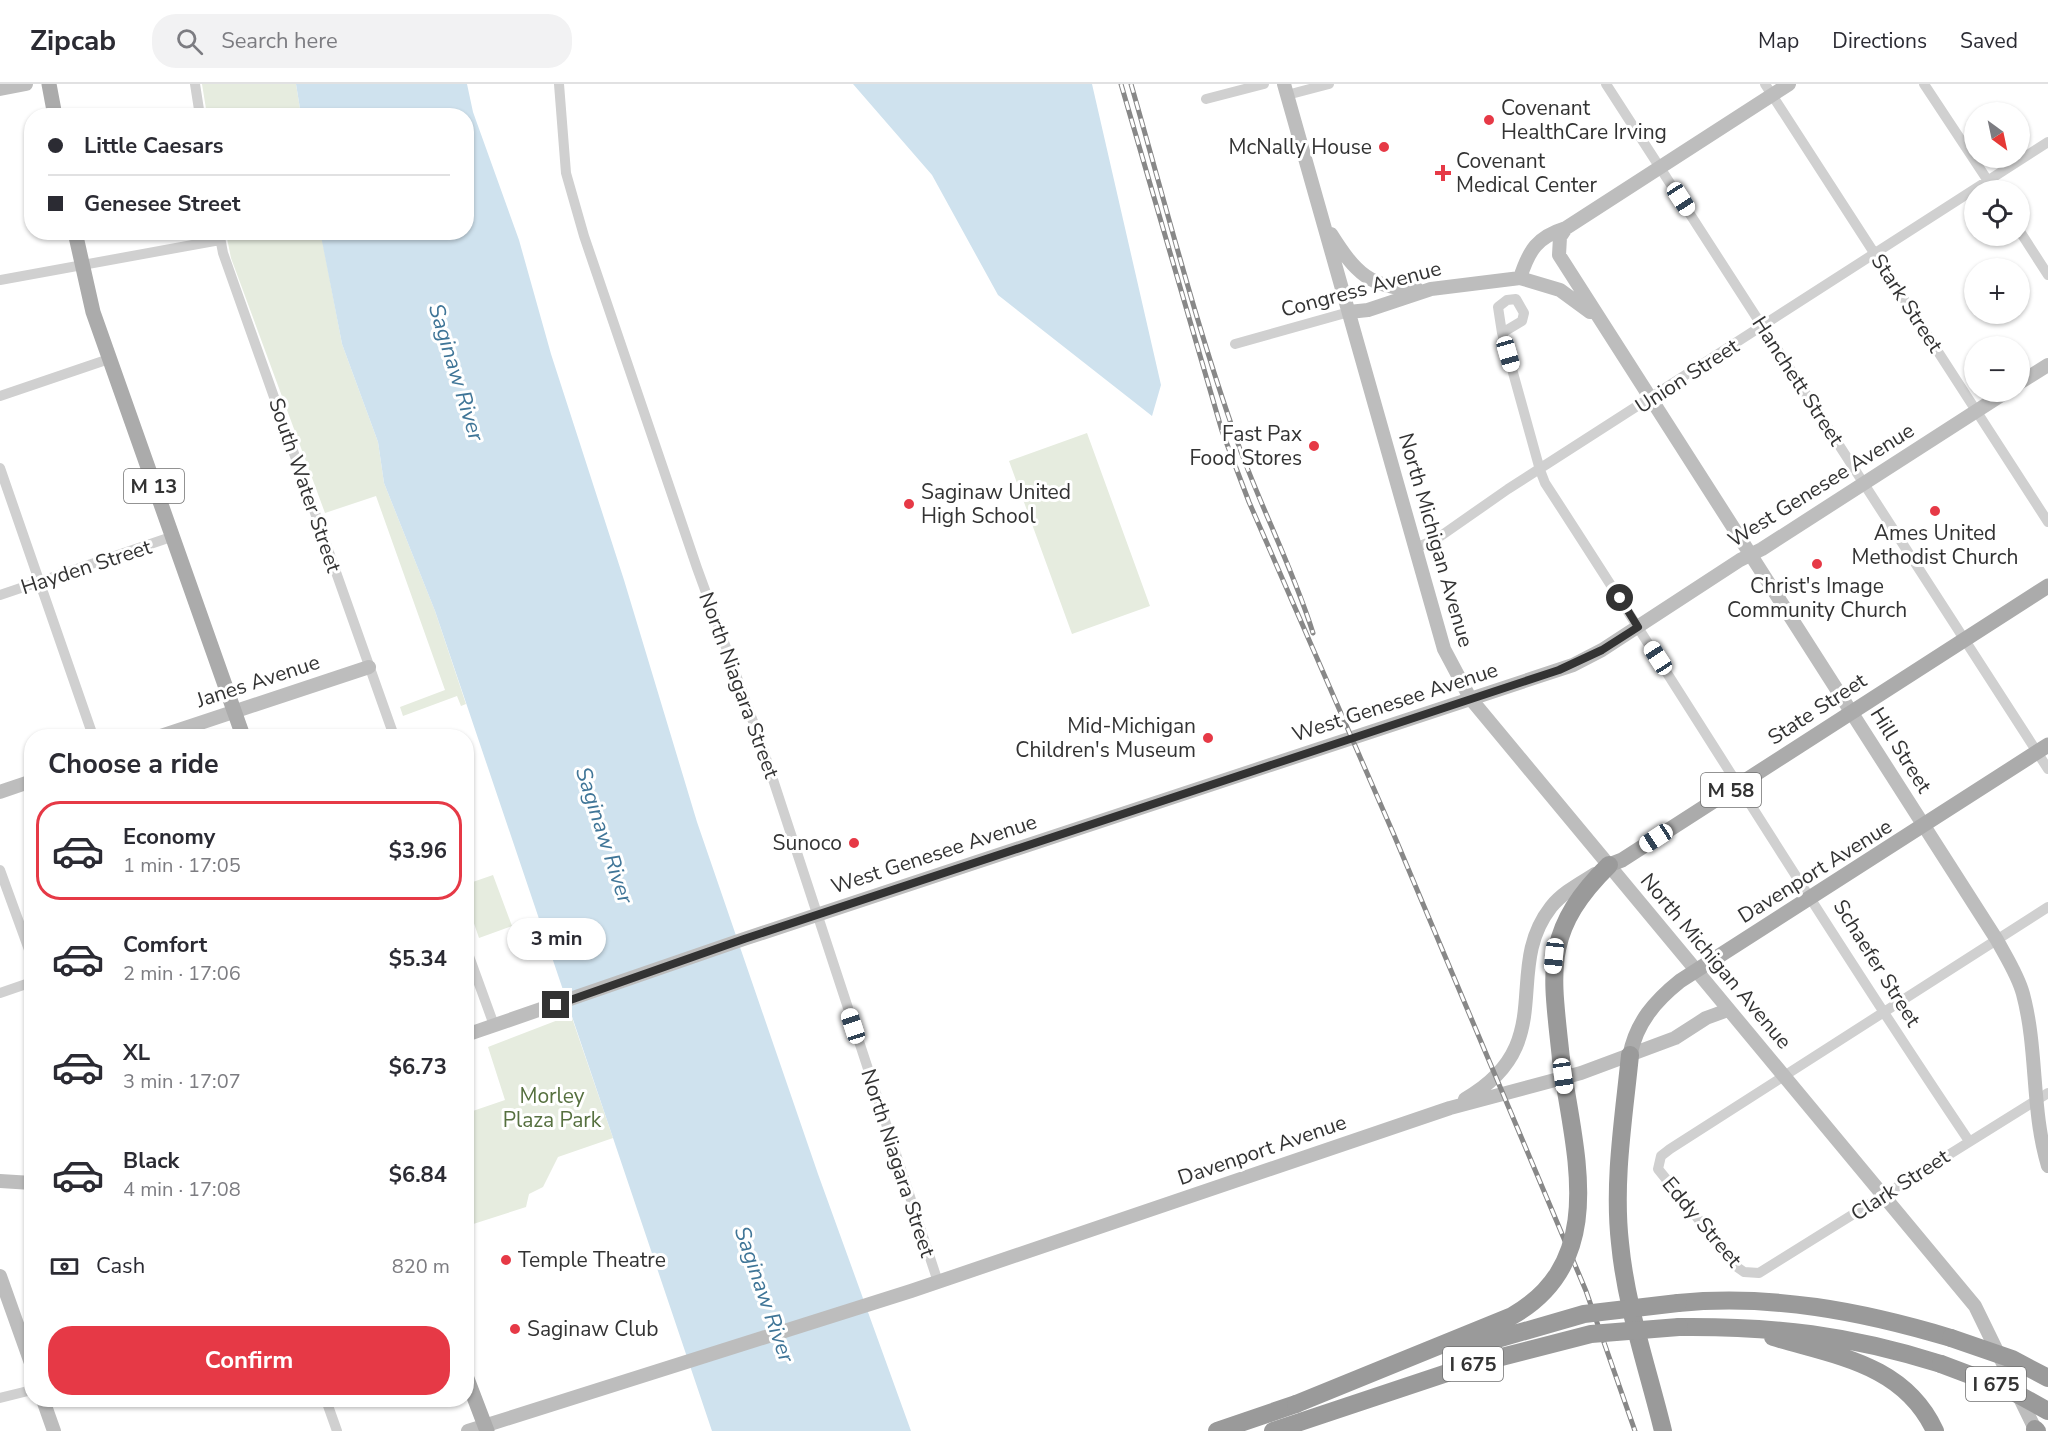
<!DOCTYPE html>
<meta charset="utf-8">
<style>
:root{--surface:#fff;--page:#f2f2f3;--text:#2b2b33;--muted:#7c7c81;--line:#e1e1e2;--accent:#e63946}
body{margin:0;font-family:"Nunito Sans",sans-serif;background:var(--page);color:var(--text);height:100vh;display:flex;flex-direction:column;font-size:22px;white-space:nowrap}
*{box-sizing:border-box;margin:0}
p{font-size:20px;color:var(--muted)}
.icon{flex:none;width:33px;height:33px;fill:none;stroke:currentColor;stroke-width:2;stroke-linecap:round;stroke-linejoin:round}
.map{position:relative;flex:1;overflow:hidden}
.drawer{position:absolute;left:24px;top:645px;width:450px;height:678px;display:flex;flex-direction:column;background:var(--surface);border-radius:24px;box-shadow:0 2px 4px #0004}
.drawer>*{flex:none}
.hud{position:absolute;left:24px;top:24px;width:450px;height:132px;border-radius:24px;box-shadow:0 2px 4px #0004;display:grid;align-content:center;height:132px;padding:0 24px;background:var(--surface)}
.needle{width:39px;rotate:147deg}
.controls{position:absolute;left:1964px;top:18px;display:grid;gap:12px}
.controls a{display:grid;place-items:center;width:66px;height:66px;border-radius:50%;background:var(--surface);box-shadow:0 2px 4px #0004;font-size:30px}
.end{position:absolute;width:27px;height:27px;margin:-14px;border:8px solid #333;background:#fff;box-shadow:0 0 0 3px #fff}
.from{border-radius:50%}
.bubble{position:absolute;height:42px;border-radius:21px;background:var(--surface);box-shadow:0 2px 4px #0004;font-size:20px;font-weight:700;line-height:42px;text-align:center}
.car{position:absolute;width:18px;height:36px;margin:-18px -9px;border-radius:8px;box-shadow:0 0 4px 2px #0007;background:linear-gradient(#fff 24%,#345 0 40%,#fff 0 76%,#345 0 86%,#fff 0)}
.hud b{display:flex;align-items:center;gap:21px;height:57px;font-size:22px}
.hud b+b{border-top:2px solid var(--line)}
.hud i{width:15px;height:15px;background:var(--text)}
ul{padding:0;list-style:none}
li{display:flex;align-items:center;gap:18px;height:99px;margin:0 12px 9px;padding:0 12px;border:3px solid transparent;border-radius:24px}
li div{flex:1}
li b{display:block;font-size:22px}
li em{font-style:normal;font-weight:700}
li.active{border-color:var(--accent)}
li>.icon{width:54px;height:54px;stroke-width:1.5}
h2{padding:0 24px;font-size:27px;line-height:72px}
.pay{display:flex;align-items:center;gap:15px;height:66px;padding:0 24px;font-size:22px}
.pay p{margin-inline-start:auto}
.button{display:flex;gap:12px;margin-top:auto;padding:12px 24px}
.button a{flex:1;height:69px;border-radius:24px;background:var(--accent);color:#fff;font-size:24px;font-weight:700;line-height:69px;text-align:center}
header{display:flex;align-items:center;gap:36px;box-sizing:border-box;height:84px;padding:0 30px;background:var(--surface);border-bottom:2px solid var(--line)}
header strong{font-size:28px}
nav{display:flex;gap:33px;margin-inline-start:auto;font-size:21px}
.search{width:420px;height:54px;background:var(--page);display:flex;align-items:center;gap:15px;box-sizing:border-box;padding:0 21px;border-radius:24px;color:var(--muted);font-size:22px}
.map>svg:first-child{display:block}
.green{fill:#e6ecdf}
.water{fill:#cfe2ee}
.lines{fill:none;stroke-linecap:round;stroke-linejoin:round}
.street{stroke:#d0d0d0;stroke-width:10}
.secondary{stroke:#bdbdbd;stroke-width:14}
.primary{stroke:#ababab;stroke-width:15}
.highway{stroke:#9a9a9a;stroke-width:18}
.rail-casing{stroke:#888;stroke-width:5}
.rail{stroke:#fff;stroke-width:3;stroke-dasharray:9;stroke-linecap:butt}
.highway-bridge{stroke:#9a9a9a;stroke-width:18}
.route{stroke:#333;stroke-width:8}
.poi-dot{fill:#e63946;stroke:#fff;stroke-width:2}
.labels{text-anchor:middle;stroke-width:6;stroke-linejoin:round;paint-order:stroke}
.shield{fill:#fff;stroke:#707070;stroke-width:1.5}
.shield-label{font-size:20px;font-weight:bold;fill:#333}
.poi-label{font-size:21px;fill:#333;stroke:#fff;text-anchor:start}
.street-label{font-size:21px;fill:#333;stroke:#fff}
.park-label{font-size:21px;fill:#56703f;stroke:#fff}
.water-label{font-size:22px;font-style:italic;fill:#3f7597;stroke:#fff}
</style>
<header>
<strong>Zipcab</strong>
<div class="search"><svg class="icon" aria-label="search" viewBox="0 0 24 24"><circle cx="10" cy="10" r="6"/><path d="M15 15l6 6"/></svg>Search here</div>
<nav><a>Map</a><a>Directions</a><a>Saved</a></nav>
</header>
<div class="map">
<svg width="2048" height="1347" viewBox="0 0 2048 1347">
<rect width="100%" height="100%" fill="#fff"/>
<!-- green -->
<path class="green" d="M202 0H296L301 31H207Z
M226 149H321L342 260 378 358 384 399 435 527 466 620 461 622 457 612 403 632 400 623 445 606 376 412 325 429 231 174Z
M1087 349 1150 522 1072 550 1009 377Z
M493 791 512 842 479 854 467 819V800Z
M571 931 613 1054 558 1073 543 1103 529 1110 526 1123 467 1142V1029L505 1016 488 963Z"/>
<!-- water -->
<path class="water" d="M296 0H467L473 28 519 156 551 270 624 496 697 738 818 1090 911 1347H712L435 527 384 399 378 358 342 260 321 152V149L466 148V32L301 31Z
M853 0H1092L1161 301 1152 332 998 211 932 91Z"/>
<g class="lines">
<!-- street -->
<path class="street" d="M195 0 200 32
M559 0 566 89 584 152 697 484 762 662 938 1198
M1606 0 2048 685
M1765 0 2048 438
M1924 0 1994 106
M1287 11 1329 0
M1206 15 1264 0
M2019 146 2048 191
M219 148 223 169 394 652
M0 196 220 156
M1502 249 1522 237 1524 229 1516 215 1507 216 1498 223 1502 249 1540 386 1545 399C1687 617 1823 840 1969 1057
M1235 260 1349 228
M0 312 109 275
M0 384 93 652
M1415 464 1435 456 1508 405 2048 58
M0 511 171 453
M0 786 32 874
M2048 823 1670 1065 1661 1072 1658 1085 1737 1183 1744 1188 1759 1189 2048 1009
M466 864 494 941
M0 909 32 898
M0 1314 32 1306
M326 1316 337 1347"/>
<!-- secondary -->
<path class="secondary" d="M1284 0 1444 565 1470 614 1975 1222 2036 1347
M0 5 26 0
M1566 144 1560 153 1559 171 1997 856C2006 873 2018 891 2023 910 2038 966 2031 1026 2048 1082
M1331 150C1355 188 1370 205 1417 205
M1520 194C1529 166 1537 153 1566 144L1789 0
M1349 228 1368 226 1431 205 1520 194 1560 206 1590 228
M2019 299 2048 281
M161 652 369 583
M0 708 32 697
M466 951 744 855 1573 581 1602 566 1740 476 1762 465 2006 308
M1465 1015C1561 960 1501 887 1551 823 1562 809 1579 800 1595 790
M0 1097 32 1099
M0 1192 32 1282
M43 1316 54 1347
M468 1347 911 1207 1450 1024 1581 989 1675 954 1706 934 1728 926"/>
<!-- primary -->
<path class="primary" d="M49 0 55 32
M75 148 93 228 243 652
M1609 781 1622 776 2048 502
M1630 971C1636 939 1655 917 1680 897L2048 661
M466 1292 487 1347"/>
<!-- highway -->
<path class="highway" d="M1630 971C1624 1032 1613 1097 1620 1159 1626 1223 1648 1285 1663 1347
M1561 975C1552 888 1541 848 1609 781
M1678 1219C1772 1210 1861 1227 1951 1254
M1679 1243C1775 1242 1849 1251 1941 1280
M1773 1253C1836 1272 1904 1280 1935 1347
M2035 1345 2037 1347
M1217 1347 1296 1320"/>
<defs>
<path id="rail" d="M1121 0 1222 347 1249 418 1394 751 1586 1207 1635 1347
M1131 0C1165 118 1195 238 1236 354 1259 420 1292 482 1313 549"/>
</defs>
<!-- rail casing -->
<use href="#rail" class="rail-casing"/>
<!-- rail -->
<use href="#rail" class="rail"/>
<!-- highway-bridge -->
<path class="highway-bridge" d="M1951 1254 2012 1275 2048 1294
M1452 1268 1584 1230 1678 1219
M1941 1280 2010 1306 2048 1327
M1296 1320 1512 1232C1611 1176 1573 1065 1561 975
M1273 1347 1474 1280 1591 1250 1679 1243"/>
</g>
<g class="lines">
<!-- route -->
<path class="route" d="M556 921 744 855 1559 586 1602 566 1638 543 1620 514"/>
</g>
<!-- markers -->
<g class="poi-dot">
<circle cx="1489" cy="36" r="6"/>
<circle cx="1384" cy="63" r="6"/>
<path d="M1440 80h6v6h6v6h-6v6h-6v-6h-6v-6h6z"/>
<circle cx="1314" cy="362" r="6"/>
<circle cx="909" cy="420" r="6"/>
<circle cx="1935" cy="427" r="6"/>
<circle cx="1817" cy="480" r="6"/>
<circle cx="1208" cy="654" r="6"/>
<circle cx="854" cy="759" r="6"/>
<circle cx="506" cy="1176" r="6"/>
<circle cx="515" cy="1245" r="6"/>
</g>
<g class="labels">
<!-- shield labels -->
<g class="shield">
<rect x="124" y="385" width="60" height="34" rx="4.5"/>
<rect x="1701" y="689" width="60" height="34" rx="4.5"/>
<rect x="1443" y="1263" width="60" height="34" rx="4.5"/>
<rect x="1966" y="1283" width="60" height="34" rx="4.5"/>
</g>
<g class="shield-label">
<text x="154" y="409">M 13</text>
<text x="1731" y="713">M 58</text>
<text x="1473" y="1287">I 675</text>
<text x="1996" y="1307">I 675</text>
</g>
<!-- poi labels -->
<g class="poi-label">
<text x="1501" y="31">Covenant<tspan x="1501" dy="24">HealthCare Irving</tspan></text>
<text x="1372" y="70" text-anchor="end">McNally House</text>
<text x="1456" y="84">Covenant<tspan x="1456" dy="24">Medical Center</tspan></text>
<text x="1302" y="357" text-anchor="end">Fast Pax<tspan x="1302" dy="24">Food Stores</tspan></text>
<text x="921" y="415">Saginaw United<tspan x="921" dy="24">High School</tspan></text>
<text x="1935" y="456" text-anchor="middle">Ames United<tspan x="1935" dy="24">Methodist Church</tspan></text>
<text x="1817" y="509" text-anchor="middle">Christ's Image<tspan x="1817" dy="24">Community Church</tspan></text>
<text x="1196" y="649" text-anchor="end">Mid-Michigan<tspan x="1196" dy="24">Children's Museum</tspan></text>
<text x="842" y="766" text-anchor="end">Sunoco</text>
<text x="518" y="1183">Temple Theatre</text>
<text x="527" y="1252">Saginaw Club</text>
</g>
<!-- street labels -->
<g class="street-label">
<text transform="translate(1361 205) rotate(-15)" y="7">Congress Avenue</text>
<text transform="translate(1907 219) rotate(57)" y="7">Stark Street</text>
<text transform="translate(1687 292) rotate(-33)" y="7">Union Street</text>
<text transform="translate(1798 297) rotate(57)" y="7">Hanchett Street</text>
<text transform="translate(305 401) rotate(71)" y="7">South Water Street</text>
<text transform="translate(1821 401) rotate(-32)" y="7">West Genesee Avenue</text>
<text transform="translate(1436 456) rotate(74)" y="7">North Michigan Avenue</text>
<text transform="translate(86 483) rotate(-18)" y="7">Hayden Street</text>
<text transform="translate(258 597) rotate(-18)" y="7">Janes Avenue</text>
<text transform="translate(739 601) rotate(70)" y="7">North Niagara Street</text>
<text transform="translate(1395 618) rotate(-18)" y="7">West Genesee Avenue</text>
<text transform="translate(1817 625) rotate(-33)" y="7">State Street</text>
<text transform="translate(1901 666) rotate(58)" y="7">Hill Street</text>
<text transform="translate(934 770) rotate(-18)" y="7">West Genesee Avenue</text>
<text transform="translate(1815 787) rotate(-32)" y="7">Davenport Avenue</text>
<text transform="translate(1716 877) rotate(50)" y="7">North Michigan Avenue</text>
<text transform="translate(1877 879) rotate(58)" y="7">Schaefer Street</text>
<text transform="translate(1262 1066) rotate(-19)" y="7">Davenport Avenue</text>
<text transform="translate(898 1079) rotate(72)" y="7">North Niagara Street</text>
<text transform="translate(1900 1101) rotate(-33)" y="7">Clark Street</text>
<text transform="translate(1702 1138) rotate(50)" y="7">Eddy Street</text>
</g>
<!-- park labels -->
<g class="park-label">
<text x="552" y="1019">Morley<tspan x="552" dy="24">Plaza Park</tspan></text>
</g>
<!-- water labels -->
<g class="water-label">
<text transform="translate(457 288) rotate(73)" y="8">Saginaw River</text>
<text transform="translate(605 751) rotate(72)" y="8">Saginaw River</text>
<text transform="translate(765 1210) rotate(71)" y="8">Saginaw River</text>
</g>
</g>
</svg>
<div class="controls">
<a><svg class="needle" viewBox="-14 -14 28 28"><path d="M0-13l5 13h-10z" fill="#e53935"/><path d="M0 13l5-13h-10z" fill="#7c7c81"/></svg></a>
<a><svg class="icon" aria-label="locate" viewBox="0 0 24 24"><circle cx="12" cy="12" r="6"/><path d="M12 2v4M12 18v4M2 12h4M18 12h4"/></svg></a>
<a>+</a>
<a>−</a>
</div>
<i class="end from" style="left:1620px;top:514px"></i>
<i class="end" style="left:556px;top:921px"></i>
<div class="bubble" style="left:507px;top:834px;width:99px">3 min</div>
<i class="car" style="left:1681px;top:115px;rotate:147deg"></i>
<i class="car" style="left:1508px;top:270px;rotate:164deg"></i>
<i class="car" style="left:1658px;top:574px;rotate:327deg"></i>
<i class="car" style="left:1656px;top:754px;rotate:237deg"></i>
<i class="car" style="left:1554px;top:872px;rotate:186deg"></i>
<i class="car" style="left:853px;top:942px;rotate:342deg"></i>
<i class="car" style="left:1563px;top:992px;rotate:172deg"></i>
<div class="hud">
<b><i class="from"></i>Little Caesars</b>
<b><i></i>Genesee Street</b>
</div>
<section class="drawer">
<h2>Choose a ride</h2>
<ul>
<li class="active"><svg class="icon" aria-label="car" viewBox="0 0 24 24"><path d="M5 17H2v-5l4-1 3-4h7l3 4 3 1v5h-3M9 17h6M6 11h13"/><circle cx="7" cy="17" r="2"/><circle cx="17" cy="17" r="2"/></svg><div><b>Economy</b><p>1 min · 17:05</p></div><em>$3.96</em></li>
<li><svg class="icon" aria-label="car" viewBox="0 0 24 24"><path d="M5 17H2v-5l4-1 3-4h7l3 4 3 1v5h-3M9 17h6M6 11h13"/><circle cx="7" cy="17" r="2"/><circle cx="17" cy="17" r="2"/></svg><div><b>Comfort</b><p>2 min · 17:06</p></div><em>$5.34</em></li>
<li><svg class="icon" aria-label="car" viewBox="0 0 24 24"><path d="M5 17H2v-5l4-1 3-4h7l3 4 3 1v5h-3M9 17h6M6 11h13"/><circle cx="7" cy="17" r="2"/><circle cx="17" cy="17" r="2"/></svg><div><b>XL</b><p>3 min · 17:07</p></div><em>$6.73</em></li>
<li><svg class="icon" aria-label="car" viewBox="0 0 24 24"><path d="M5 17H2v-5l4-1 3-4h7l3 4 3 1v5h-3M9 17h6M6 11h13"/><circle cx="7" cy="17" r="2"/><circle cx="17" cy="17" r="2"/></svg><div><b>Black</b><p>4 min · 17:08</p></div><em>$6.84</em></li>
</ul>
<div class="pay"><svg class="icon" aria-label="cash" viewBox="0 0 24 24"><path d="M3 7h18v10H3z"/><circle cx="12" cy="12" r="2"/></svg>Cash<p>820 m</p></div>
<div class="button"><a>Confirm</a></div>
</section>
</div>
